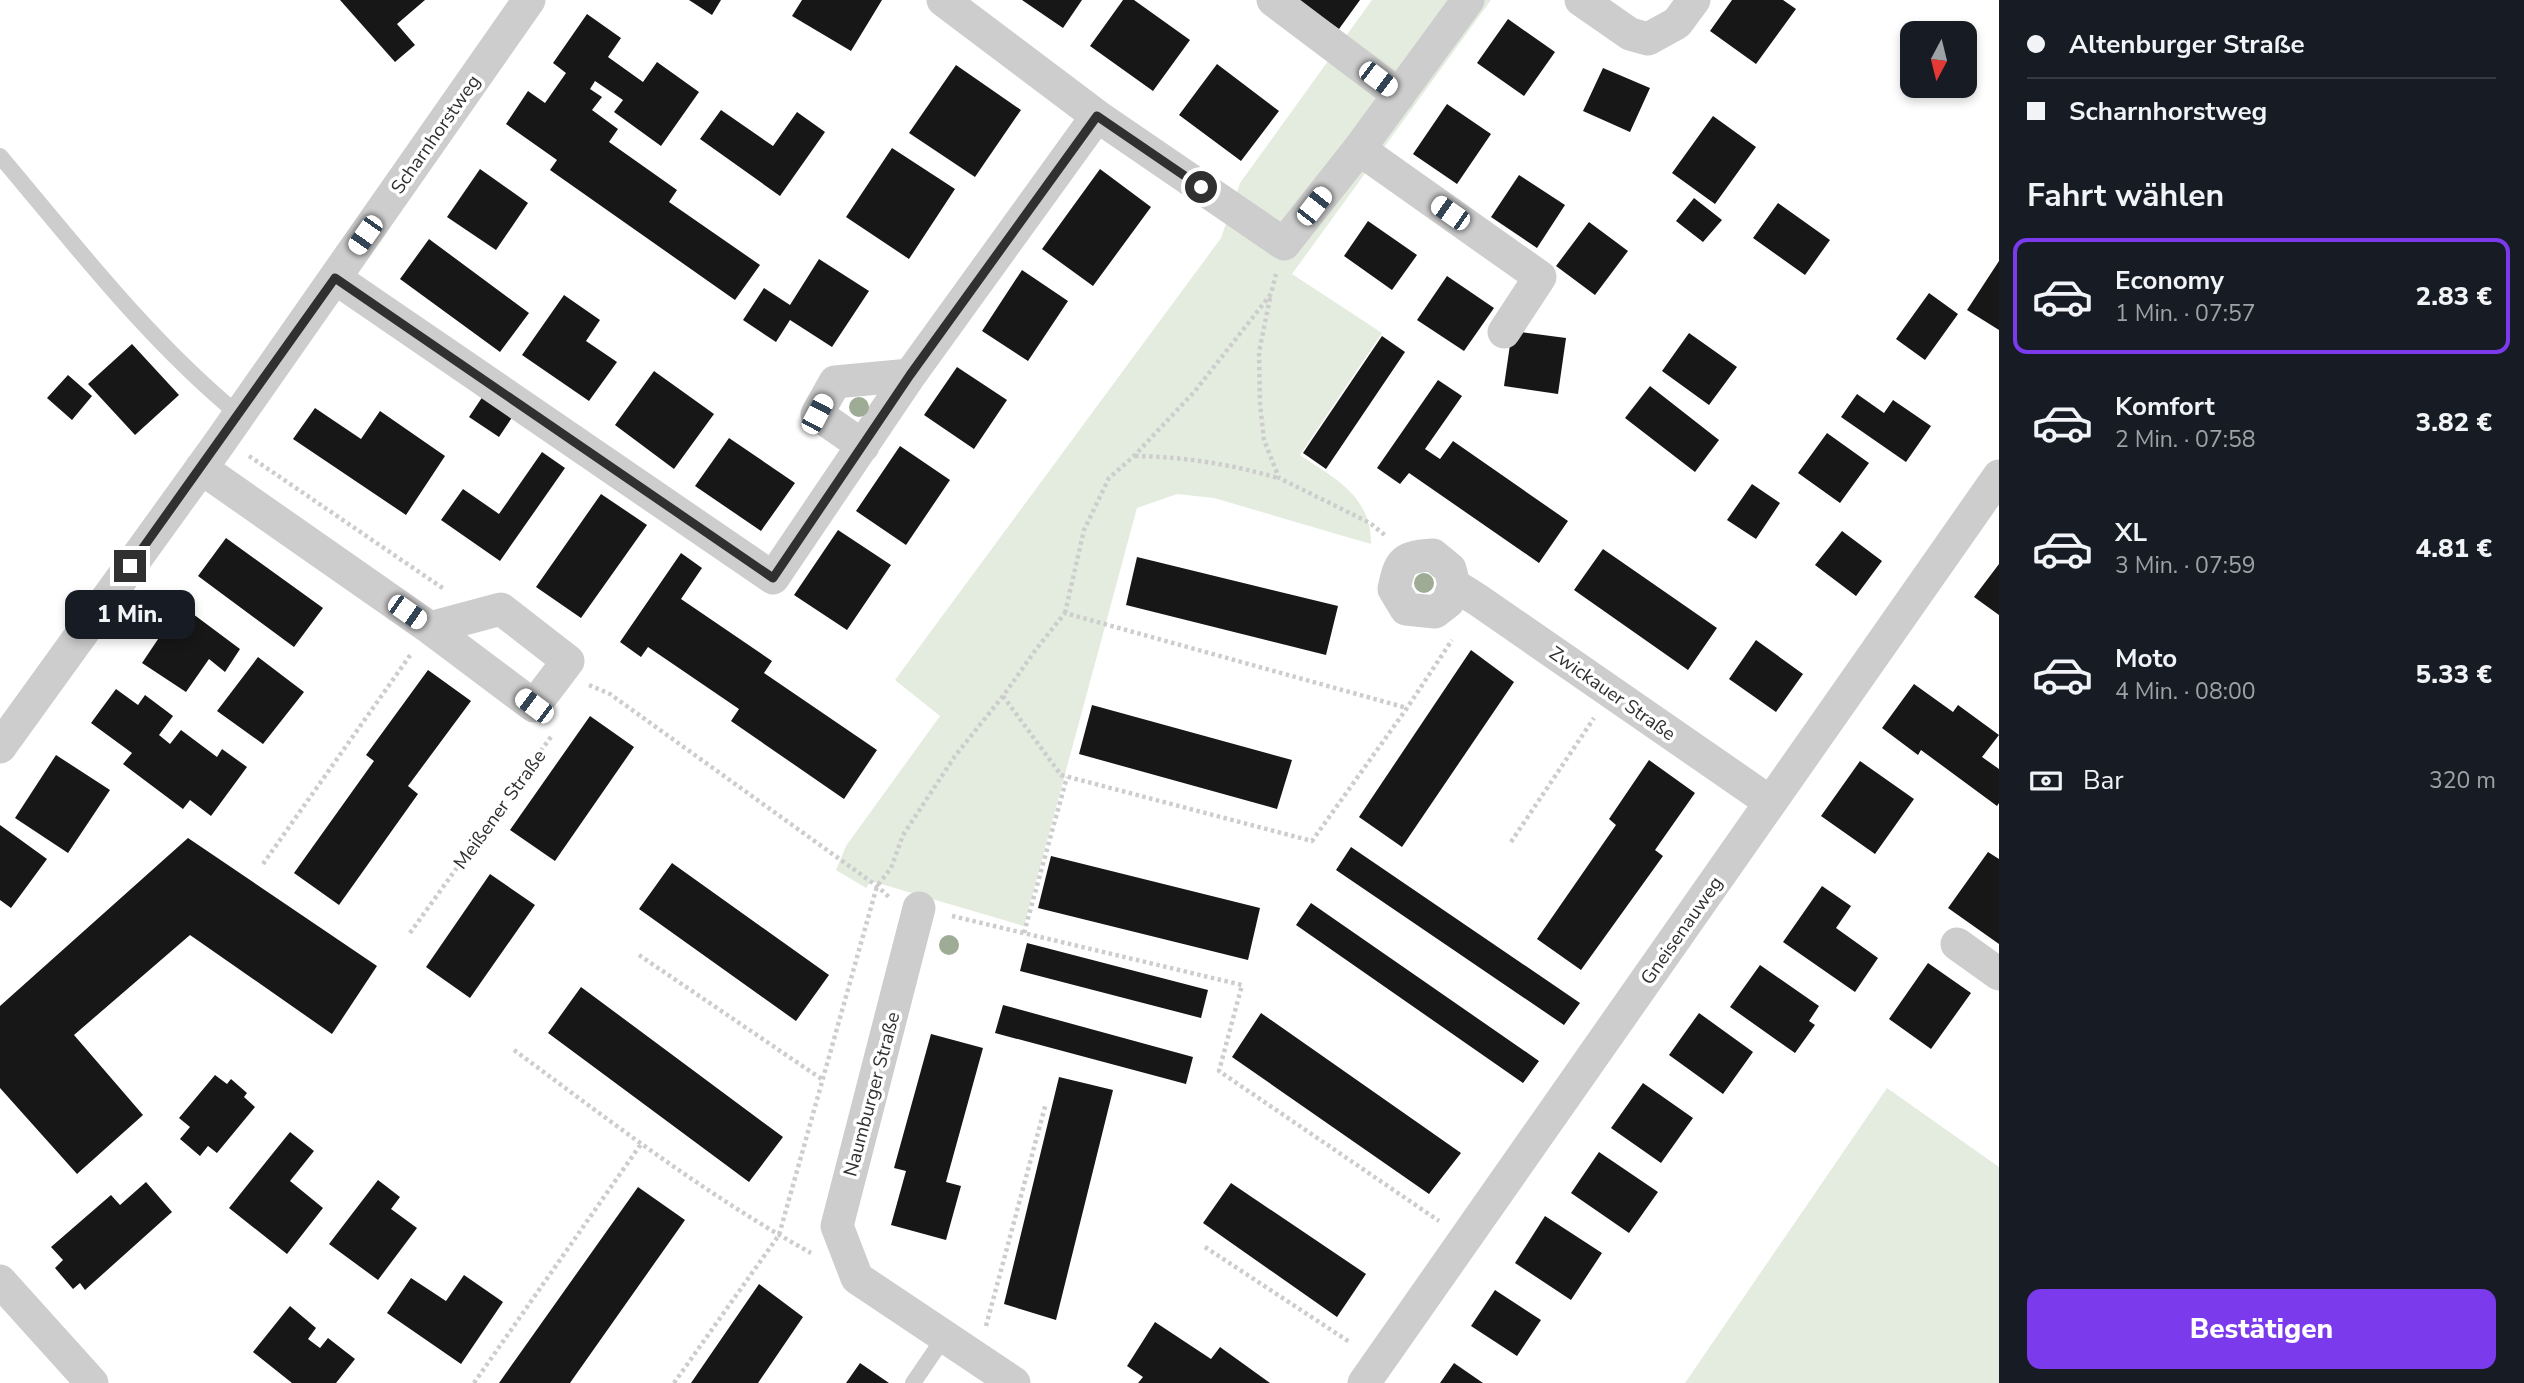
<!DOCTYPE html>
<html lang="de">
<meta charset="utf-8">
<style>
:root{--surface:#171b24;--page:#242831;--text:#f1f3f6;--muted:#9ea1a6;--line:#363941;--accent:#7c3aed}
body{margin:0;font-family:"Nunito Sans",sans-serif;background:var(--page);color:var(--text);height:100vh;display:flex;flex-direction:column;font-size:26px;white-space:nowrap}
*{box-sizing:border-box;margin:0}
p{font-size:23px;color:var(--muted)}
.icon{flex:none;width:38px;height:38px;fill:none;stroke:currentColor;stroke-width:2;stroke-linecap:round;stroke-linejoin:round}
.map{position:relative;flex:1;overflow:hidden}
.drawer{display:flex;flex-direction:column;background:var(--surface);width:525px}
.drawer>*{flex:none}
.banner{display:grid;align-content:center;height:154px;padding:0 28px;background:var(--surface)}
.needle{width:46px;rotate:187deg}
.controls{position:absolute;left:1900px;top:21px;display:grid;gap:14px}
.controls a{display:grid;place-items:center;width:77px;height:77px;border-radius:14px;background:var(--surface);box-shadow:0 4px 10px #0003;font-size:35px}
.end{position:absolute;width:32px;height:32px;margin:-16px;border:9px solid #303030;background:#fff;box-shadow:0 0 0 4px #fff}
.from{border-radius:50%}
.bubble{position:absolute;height:49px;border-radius:14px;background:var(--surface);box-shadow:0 4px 10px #0003;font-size:23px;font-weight:800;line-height:49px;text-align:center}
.car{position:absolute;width:21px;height:42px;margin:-21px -10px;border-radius:9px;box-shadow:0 0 5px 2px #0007;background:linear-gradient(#fff 24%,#345 0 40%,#fff 0 76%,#345 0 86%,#fff 0)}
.banner b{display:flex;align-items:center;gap:24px;height:66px;font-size:26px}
.banner b+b{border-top:2px solid var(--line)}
.banner i{width:18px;height:18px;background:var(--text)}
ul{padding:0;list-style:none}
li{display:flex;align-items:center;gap:21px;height:116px;margin:0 14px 10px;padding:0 14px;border:4px solid transparent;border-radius:14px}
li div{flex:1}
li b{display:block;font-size:26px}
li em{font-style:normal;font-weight:800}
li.selected{border-color:var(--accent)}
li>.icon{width:63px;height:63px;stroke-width:1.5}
h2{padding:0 28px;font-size:32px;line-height:84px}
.pay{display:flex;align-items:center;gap:18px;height:77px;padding:0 28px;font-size:26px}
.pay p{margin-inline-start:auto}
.primary-button{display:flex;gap:14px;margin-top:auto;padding:14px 28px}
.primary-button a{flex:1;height:80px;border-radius:14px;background:var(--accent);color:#fff;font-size:28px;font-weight:800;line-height:80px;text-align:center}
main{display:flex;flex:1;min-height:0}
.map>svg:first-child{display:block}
.green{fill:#e4ecdf}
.building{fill:#171717}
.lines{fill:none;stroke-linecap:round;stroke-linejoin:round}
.path{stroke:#cdcdcd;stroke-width:4.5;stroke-dasharray:3.5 3.5;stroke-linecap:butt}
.service{stroke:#cdcdcd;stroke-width:16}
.minor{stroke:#cdcdcd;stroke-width:33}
.tree{fill:#9eac96}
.route{stroke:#303030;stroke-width:9}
.labels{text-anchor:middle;stroke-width:7;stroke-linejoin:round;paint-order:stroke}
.street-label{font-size:19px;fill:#303030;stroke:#fff}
</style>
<main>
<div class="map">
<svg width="1999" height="1383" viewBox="0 0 1999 1383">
<rect width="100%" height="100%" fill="#fff"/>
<!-- green -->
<path class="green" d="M1372 0H1491L1292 274 1382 333 1300 455C1335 479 1371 495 1371 544L1214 498 1177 494 1137 508 1024 926 871 881 866 888 836 870 846 846 940 716 895 680 1221 238 1240 183Z
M1887 1088 1999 1167V1383H1685Z"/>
<!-- building -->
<path class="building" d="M340 0H425L397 24 415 45 395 62Z
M689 0H721L712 15Z
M802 0H882L851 51 792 16Z
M1022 0H1082L1063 28Z
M1123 0H1134L1190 40 1153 91 1090 46Z
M1297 0H1360L1339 29Z
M1732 0H1783L1796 9 1756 64 1710 31Z
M587 14 621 38 608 57 643 82 657 62 699 92 661 146 614 112 623 100 595 81 590 89 602 97 592 110 618 129 609 142 677 190 669 202 760 265 735 300 550 170 557 160 506 124 528 91 545 103 566 73 553 63Z
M1508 19 1555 52 1524 96 1477 63Z
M1217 64 1279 111 1241 161 1179 115Z
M956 65 1021 110 975 177 909 133Z
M1603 68 1650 88 1630 132 1583 111Z
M1447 104 1491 134 1457 184 1413 154Z
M721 110 773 146 797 112 825 132 780 196 700 139Z
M1713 116 1756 147 1715 204 1672 173Z
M892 148 955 189 909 259 846 217Z
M480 169 528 203 496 250 447 217Z
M1100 169 1151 207 1093 286 1042 249Z
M1519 175 1565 205 1537 248 1491 217Z
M1694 198 1722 220 1703 242 1676 221Z
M1778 203 1830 240 1805 275 1753 238Z
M1368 221 1417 255 1392 290 1344 256Z
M1589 222 1628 251 1595 295 1556 266Z
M429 239 529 313 500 352 400 279Z
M819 259 869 291 832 347 790 320 776 342 743 320 764 288 790 305Z
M1999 261V330L1967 310Z
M1022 270 1068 301 1028 361 982 331Z
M1447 276 1494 308 1464 351 1417 320Z
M1929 293 1958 314 1925 360 1896 339Z
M564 295 600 320 586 341 617 362 589 401 522 355Z
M1512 331 1566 338 1558 394 1504 386Z
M1689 333 1737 367 1709 405 1662 371Z
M1382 336 1405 352 1326 469 1303 453Z
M132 344 179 395 135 435 88 384Z
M957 367 1007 400 974 449 924 415Z
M654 371 714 414 674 469 615 425Z
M68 375 92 396 72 420 47 398Z
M1438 380 1462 396 1425 449 1440 459 1453 441 1568 521 1539 563 1409 473 1400 484 1377 468Z
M1650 386 1719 440 1695 472 1625 418Z
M485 393 515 413 499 437 469 417Z
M1857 394 1884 413 1893 400 1931 426 1906 462 1841 417Z
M315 408 361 439 380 411 445 456 406 515 293 439Z
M1827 433 1869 463 1840 503 1798 473Z
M729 438 795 483 761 531 695 486Z
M900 446 950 480 906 545 856 511Z
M542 452 565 468 500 561 441 520 463 489 499 514Z
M1752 484 1780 503 1756 539 1727 520Z
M601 494 647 525 581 618 536 587Z
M838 530 891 565 847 630 794 595Z
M1842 531 1882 561 1856 596 1815 565Z
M226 538 323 608 294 647 198 576Z
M1603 549 1717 628 1688 670 1574 590Z
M681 553 702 568 681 599 772 661 764 673 877 750 844 799 731 721 739 709 648 647 641 657 620 642Z
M1137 557 1338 606 1326 655 1126 605Z
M1999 564V615L1974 597Z
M181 605 240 649 225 672 209 659 186 692 142 663Z
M1756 640 1803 674 1776 712 1729 679Z
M1471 650 1514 682 1402 847 1359 817Z
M258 657 304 692 263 744 217 711Z
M428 670 471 701 408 786 418 794 339 905 294 873 374 761 366 755Z
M1914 684 1953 712 1958 705 1999 735 1982 757 1999 769V803L1997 806 1921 750 1918 755 1882 728Z
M116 689 138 705 145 695 173 716 159 735 170 744 181 730 217 757 222 749 247 767 211 816 190 800 183 809 123 764 132 753 91 723Z
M1092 705 1292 760 1277 809 1079 754Z
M590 716 634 747 555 861 510 830Z
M56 755 110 790 68 853 15 818Z
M1649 760 1695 793 1655 850 1663 856 1581 970 1537 939 1616 825 1609 819Z
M1860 761 1914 799 1875 854 1821 816Z
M0 825 47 859 11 908 0 900Z
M188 838 377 966 332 1034 190 935 74 1035 143 1115 77 1174 0 1088V1006Z
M1351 847 1580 1003 1564 1025 1336 870Z
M1988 852 1999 859V944L1948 908Z
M1051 856 1260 908 1248 960 1038 908Z
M672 863 829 975 796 1021 639 909Z
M490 874 535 905 470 998 426 967Z
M1822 886 1851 906 1836 928 1878 958 1855 992 1783 942Z
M1311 903 1539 1061 1523 1083 1296 925Z
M1027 943 1208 990 1201 1018 1020 971Z
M1928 963 1971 993 1931 1049 1889 1019Z
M1760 965 1819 1006 1809 1021 1815 1025 1795 1053 1730 1007Z
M581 987 783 1137 749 1182 548 1033Z
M1003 1005 1193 1057 1186 1084 995 1033Z
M1261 1013 1461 1153 1429 1194 1232 1057Z
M1699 1013 1753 1052 1723 1094 1669 1055Z
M931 1034 983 1048 946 1182 961 1186 946 1240 891 1225 906 1171 894 1168Z
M215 1075 227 1084 231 1079 247 1093 244 1097 255 1107 217 1153 208 1146 200 1156 180 1139 190 1127 179 1118Z
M1059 1077 1113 1090 1056 1320 1004 1304Z
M1643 1083 1693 1118 1661 1163 1611 1128Z
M290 1132 314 1151 290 1181 323 1208 287 1254 229 1208Z
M1599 1152 1658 1192 1629 1233 1571 1193Z
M378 1180 400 1197 391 1209 417 1228 378 1280 329 1244Z
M146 1182 172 1212 85 1290 80 1283 73 1289 55 1268 63 1260 51 1247 111 1195 120 1205Z
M1231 1183 1366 1274 1337 1317 1203 1223Z
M638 1187 685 1220 570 1383H499Z
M1545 1216 1602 1253 1571 1300 1515 1263Z
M464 1275 503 1302 461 1364 387 1313 411 1278 446 1301Z
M759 1284 803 1317 758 1383H691Z
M1495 1290 1541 1320 1517 1356 1471 1326Z
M290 1306 316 1328 308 1339 320 1348 328 1338 355 1359 336 1383H292L253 1352Z
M1155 1322 1211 1359 1220 1347 1270 1383H1138L1143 1377 1127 1366Z
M860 1363 889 1383H846Z
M1454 1363 1483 1383H1440Z"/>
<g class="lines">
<!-- path -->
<path class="path" d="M1270 298 1259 352 1260 404 1264 440 1279 478 1370 523 1386 536
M249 456 444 589
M1135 456C1185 457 1230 464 1278 478
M1065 613 1084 530 1109 478 1134 456 1195 391 1271 294 1276 274
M589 685 610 694 877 886 890 898
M1003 696 1061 775 1312 841 1407 708 1452 640
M1511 842 1594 718
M263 864 411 654
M952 916 1242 985 1219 1071 1439 1221
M410 933 553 734
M1024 933 1067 777
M639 955 823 1080
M514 1050C610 1121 706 1195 811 1253
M1205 1247 1351 1343
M986 1326 1046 1103
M474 1383 641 1144
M674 1383 779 1235 877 886 891 868 903 835 955 756 1003 696 1037 648 1065 613 1407 708"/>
<!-- service -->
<path class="service" d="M0 156C76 246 148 340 239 415
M913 1383 945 1336"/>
<!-- minor -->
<path class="minor" d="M943 0 1097 116 1284 244 1359 149 1468 0
M1273 0 1399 95
M1581 0 1630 34 1648 39 1677 23 1694 0
M1359 149 1540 277 1504 332
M335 278 773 578 910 375 1097 116
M863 446 817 414 835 382 910 375
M201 468 430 628 534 706 568 661 501 609 430 628
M1454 585 1448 602 1435 612 1406 609 1394 589C1400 560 1403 557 1433 555L1450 569 1454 585 1478 600 1770 802
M0 747 218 445 529 0
M919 908 837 1226 857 1278 1014 1383
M1957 944 1999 974
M0 1281 92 1383
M1364 1383 1999 476"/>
</g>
<!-- trees -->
<g class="tree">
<circle cx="859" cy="407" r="10"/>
<circle cx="1424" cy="583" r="10"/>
<circle cx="949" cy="945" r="10"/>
</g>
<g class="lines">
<!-- route -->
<path class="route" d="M130 566 335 278 773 578 910 375 1097 116 1201 187"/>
</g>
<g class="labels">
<!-- street labels -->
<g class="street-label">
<text transform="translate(435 134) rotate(-55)" y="7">Scharnhorstweg</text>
<text transform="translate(1613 693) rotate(35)" y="7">Zwickauer Straße</text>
<text transform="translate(499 809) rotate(-54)" y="7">Meißener Straße</text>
<text transform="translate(1681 930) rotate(-55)" y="7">Gneisenauweg</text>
<text transform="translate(871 1094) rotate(-75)" y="7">Naumburger Straße</text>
</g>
</g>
</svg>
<div class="controls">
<a><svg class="needle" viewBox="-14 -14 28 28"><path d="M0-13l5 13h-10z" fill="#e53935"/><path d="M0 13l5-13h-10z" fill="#9ea1a6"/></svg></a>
</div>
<i class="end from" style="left:1201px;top:187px"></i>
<i class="end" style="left:130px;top:566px"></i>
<div class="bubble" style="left:65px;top:590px;width:130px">1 Min.</div>
<i class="car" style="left:1378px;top:79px;rotate:127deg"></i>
<i class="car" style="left:1314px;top:206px;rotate:38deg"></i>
<i class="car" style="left:1450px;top:213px;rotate:305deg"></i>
<i class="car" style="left:365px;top:235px;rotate:215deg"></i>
<i class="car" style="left:817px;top:414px;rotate:28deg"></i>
<i class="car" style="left:407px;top:612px;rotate:125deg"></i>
<i class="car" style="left:534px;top:706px;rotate:307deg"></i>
</div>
<section class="drawer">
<div class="banner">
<b><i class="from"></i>Altenburger Straße</b>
<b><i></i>Scharnhorstweg</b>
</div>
<h2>Fahrt wählen</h2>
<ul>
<li class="selected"><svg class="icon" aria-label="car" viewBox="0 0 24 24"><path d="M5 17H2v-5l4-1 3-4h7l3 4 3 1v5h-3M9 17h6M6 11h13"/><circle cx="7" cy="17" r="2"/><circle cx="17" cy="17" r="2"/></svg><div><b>Economy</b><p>1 Min. · 07:57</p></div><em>2.83 €</em></li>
<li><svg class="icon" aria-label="car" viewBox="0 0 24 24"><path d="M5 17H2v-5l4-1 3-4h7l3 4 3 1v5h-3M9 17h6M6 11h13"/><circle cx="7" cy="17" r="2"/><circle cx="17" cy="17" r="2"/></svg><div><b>Komfort</b><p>2 Min. · 07:58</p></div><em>3.82 €</em></li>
<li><svg class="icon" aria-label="car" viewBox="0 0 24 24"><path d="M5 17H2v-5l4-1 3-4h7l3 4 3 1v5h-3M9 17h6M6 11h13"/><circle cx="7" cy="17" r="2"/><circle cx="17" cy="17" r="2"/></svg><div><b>XL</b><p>3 Min. · 07:59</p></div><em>4.81 €</em></li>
<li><svg class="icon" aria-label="car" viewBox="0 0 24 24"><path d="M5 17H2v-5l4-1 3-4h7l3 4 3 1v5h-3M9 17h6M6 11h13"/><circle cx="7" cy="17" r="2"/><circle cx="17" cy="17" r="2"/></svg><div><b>Moto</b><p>4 Min. · 08:00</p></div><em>5.33 €</em></li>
</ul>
<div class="pay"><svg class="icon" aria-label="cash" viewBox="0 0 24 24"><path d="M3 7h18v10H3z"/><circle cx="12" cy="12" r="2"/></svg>Bar<p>320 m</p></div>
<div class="primary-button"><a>Bestätigen</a></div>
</section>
</main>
